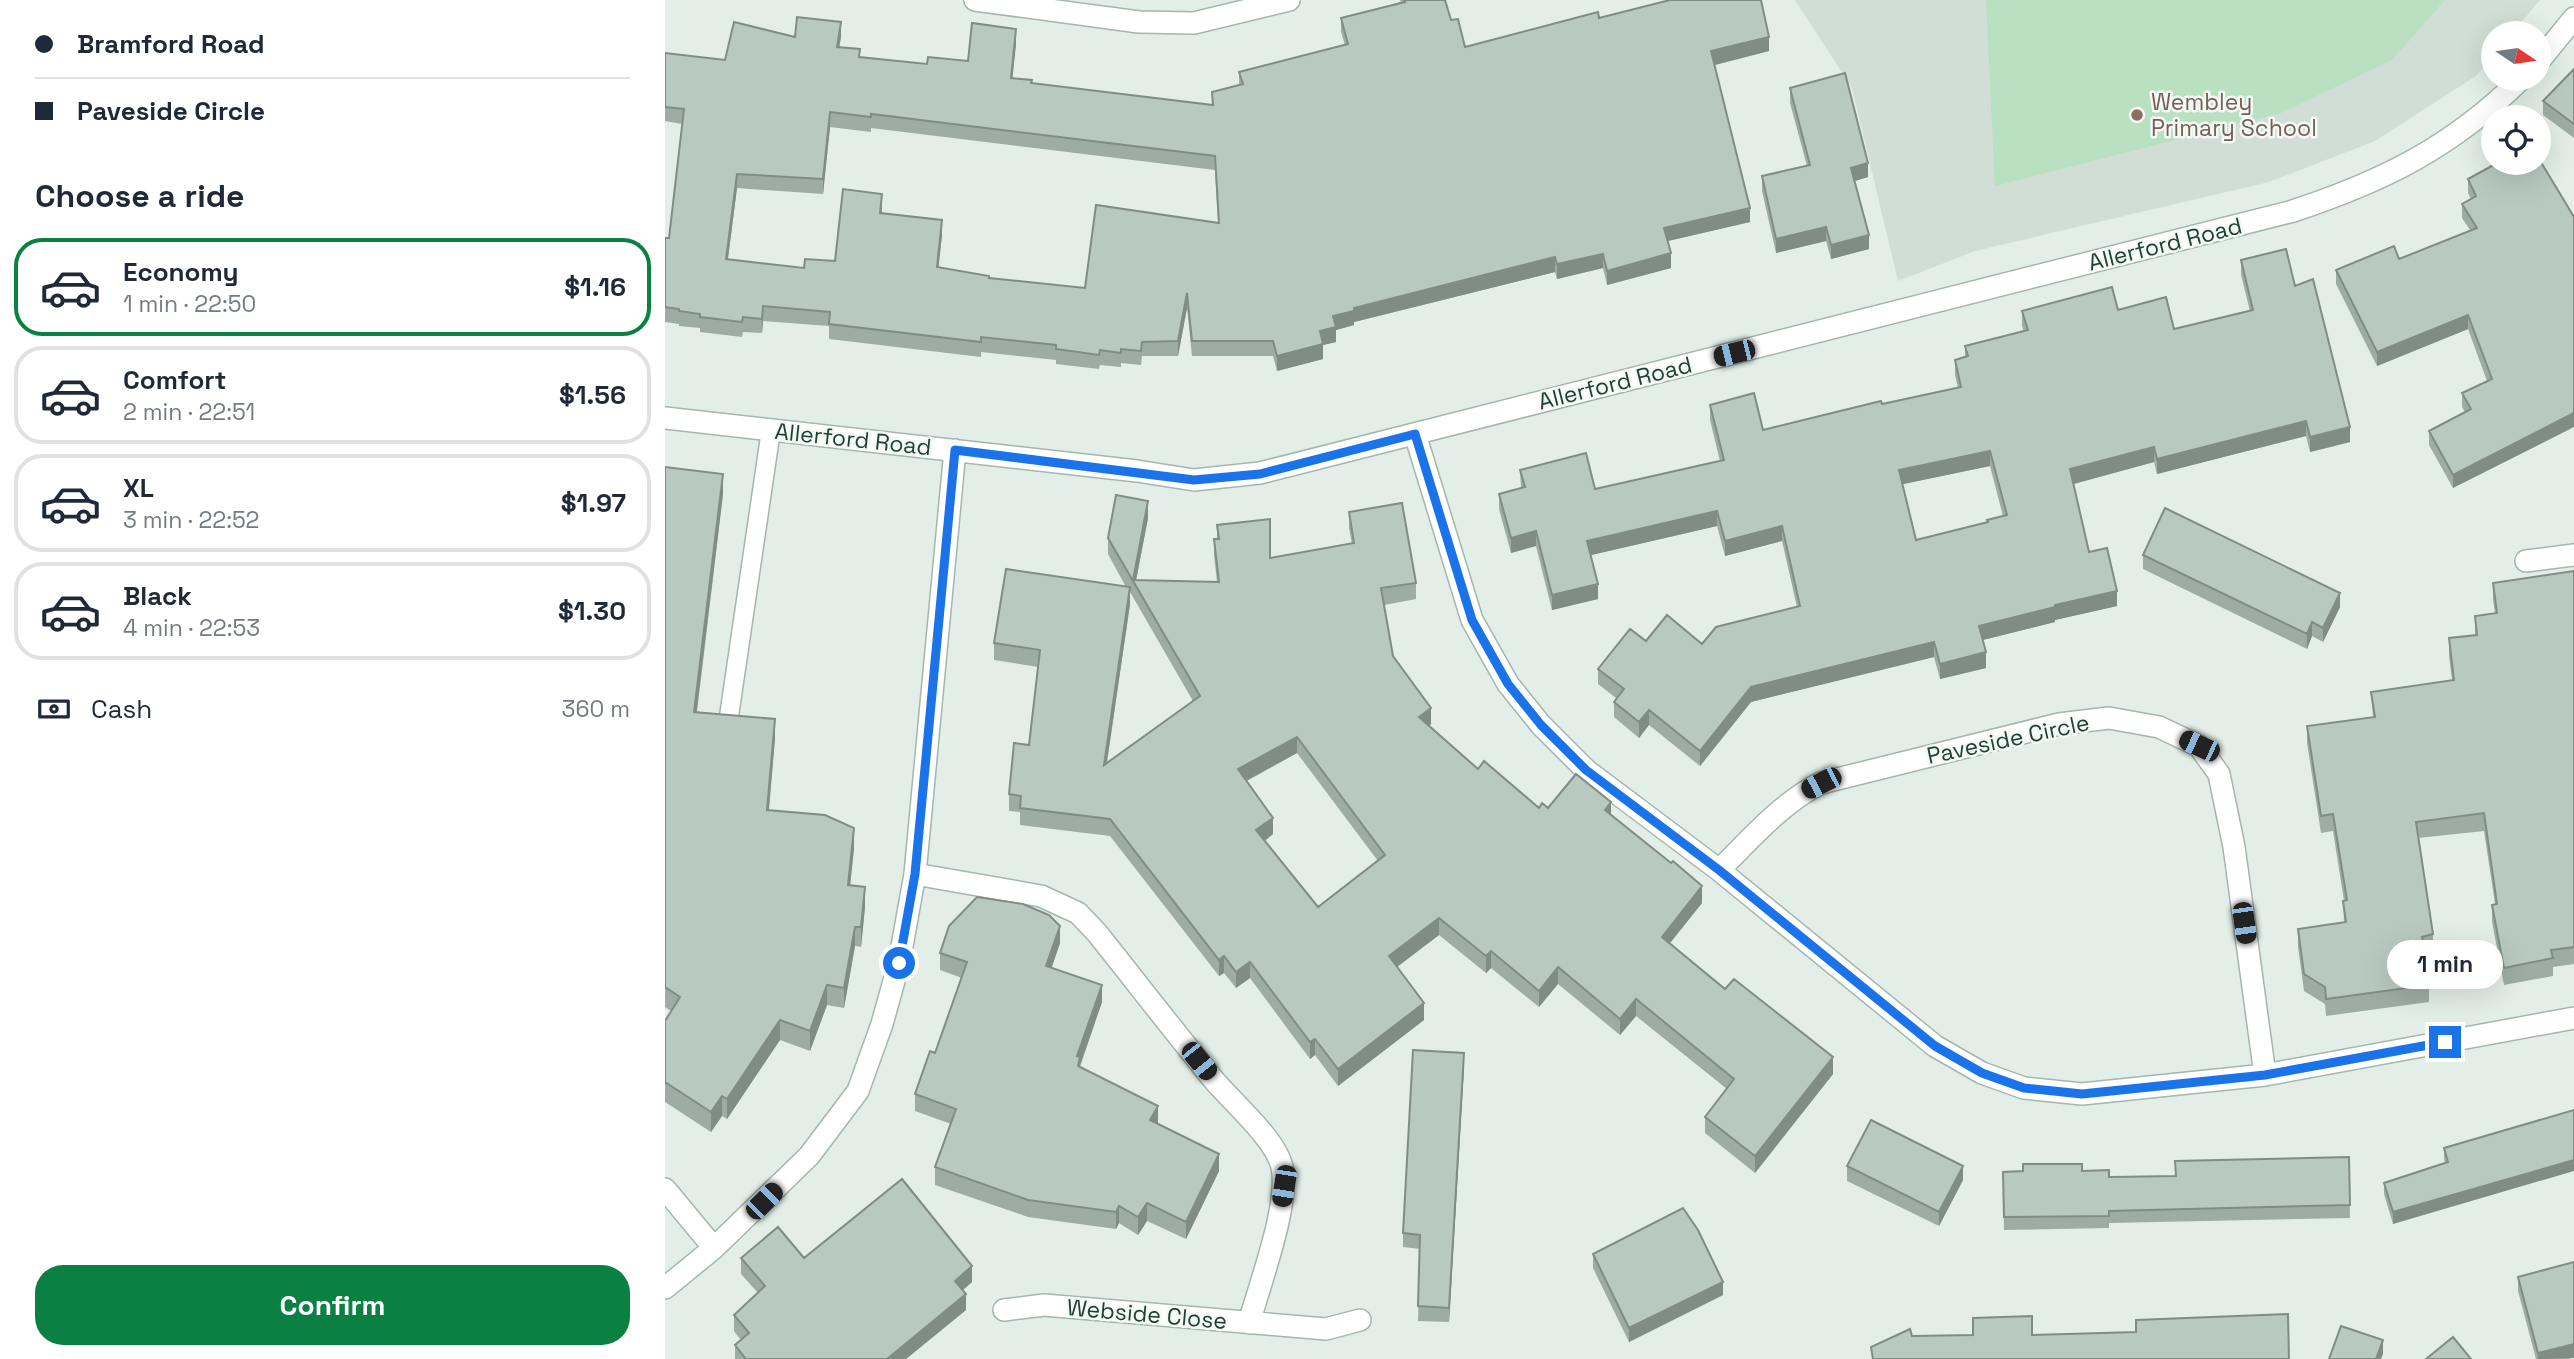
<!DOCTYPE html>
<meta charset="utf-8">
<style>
:root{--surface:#fff;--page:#f2f2f3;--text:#1f2937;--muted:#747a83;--line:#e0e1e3;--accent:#0b8043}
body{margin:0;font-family:"Space Grotesk",sans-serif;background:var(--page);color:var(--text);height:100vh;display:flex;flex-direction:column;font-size:26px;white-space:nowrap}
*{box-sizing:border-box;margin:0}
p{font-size:23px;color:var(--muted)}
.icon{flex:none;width:38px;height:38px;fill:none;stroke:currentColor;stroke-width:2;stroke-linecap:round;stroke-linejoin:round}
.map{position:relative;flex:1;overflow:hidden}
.side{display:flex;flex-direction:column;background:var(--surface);width:665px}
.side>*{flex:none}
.banner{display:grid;align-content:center;height:154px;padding:0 35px;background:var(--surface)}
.needle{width:46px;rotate:103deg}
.tools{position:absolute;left:1816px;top:21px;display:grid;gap:14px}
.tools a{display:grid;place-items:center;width:70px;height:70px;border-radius:50%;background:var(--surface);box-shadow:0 7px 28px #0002;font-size:35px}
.end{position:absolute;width:32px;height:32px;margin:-16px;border:9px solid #1a73e8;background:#fff;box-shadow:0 0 0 4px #fff}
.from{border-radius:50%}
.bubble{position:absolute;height:49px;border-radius:24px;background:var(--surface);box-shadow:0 7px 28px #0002;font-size:23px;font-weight:700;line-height:49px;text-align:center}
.car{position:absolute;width:21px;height:42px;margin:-21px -10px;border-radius:9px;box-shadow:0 0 5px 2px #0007;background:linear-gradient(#222 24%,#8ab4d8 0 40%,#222 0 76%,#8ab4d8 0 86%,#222 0)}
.banner b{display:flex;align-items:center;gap:24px;height:66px;font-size:26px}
.banner b+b{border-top:2px solid var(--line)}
.banner i{width:18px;height:18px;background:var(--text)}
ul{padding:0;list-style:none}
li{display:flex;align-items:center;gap:21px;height:98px;margin:0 14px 10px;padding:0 21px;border:4px solid var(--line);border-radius:28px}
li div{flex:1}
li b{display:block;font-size:26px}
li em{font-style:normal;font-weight:700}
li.current{border-color:var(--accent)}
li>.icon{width:63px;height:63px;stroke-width:1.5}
h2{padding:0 35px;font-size:32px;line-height:84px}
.pay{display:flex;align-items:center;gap:18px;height:77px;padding:0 35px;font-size:26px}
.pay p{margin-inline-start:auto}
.button{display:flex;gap:14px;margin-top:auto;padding:14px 35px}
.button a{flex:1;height:80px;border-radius:28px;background:var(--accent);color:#fff;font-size:28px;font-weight:700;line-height:80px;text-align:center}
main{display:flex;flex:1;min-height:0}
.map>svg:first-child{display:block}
.built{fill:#d0ded6}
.green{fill:#b9e0c0}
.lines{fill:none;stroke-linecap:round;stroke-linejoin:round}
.lane-casing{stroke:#a4b6ae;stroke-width:21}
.street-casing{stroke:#a4b6ae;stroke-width:24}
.lane{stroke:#fff;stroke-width:18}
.street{stroke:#fff;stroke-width:21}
.wall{fill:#9dada5;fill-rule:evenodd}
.shaded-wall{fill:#808d86}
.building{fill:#b7c9c0;stroke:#808d86;stroke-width:2;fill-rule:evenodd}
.route{stroke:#1a73e8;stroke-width:9}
.education-dot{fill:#8d6e63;stroke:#f3faf6;stroke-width:2.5}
.labels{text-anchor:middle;stroke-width:5;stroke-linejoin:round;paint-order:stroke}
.education-label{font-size:23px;fill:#785e54;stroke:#f3faf6;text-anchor:start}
.street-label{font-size:23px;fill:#214035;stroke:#f3faf6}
</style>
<main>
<section class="side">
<div class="banner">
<b><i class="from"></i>Bramford Road</b>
<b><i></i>Paveside Circle</b>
</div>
<h2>Choose a ride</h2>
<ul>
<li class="current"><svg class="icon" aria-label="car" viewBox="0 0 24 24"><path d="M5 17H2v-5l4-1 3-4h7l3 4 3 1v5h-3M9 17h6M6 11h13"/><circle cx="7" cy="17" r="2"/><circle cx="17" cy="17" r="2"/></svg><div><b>Economy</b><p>1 min · 22:50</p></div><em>$1.16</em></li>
<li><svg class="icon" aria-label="car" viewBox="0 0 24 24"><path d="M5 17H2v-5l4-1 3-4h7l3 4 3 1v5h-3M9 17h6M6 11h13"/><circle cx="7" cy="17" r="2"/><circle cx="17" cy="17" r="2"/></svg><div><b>Comfort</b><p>2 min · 22:51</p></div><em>$1.56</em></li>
<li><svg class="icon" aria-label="car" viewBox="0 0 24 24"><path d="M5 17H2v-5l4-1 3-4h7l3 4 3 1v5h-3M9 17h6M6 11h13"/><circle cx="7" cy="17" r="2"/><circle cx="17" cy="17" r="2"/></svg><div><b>XL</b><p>3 min · 22:52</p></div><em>$1.97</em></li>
<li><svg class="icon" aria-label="car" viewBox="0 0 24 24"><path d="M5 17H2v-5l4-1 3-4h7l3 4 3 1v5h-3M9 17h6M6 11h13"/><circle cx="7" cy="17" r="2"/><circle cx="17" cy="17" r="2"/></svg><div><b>Black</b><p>4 min · 22:53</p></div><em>$1.30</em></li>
</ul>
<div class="pay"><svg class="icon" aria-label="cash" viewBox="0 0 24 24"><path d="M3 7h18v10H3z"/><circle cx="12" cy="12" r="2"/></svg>Cash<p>360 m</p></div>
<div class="button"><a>Confirm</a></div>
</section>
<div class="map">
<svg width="1909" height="1359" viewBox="0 0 1909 1359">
<rect width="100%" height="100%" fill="#e2eee7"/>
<!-- built -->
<path class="built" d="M1130 0H1875L1847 33H1829V55L1811 76 1710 141 1604 182 1310 251 1233 281 1187 88Z"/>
<!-- green -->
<path class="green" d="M1321 0H1780L1727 60 1616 113 1330 186Z"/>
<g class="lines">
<defs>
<path id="lane" d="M63 723 106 430"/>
<path id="street" d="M310 0 474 22 529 23 624 0
M1874 61 1909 18
M0 418 472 471 529 480 595 473 1628 211C1719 181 1787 147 1856 79
M750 434 807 620 843 684 876 725 921 770 1054 870 1270 1046 1317 1073 1359 1088 1417 1094 1600 1075 1909 1018
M1861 561 1909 555
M1054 870C1086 839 1116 803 1156 783L1394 724 1444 718 1494 727 1534 746 1554 774 1569 847 1600 1075
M250 874 376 896 413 913 432 933C471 982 509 1031 548 1079 567 1102 611 1139 617 1167 625 1204 595 1283 584 1323
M0 1189 49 1248
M0 1288 49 1248 144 1156 193 1091 217 1024 234 963 250 874 290 450
M339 1310 379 1305 661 1329 695 1320"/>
</defs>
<!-- lane casing -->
<use href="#lane" class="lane-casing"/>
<!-- street casing -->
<use href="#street" class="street-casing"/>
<!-- lane -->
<use href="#lane" class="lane"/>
<!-- street -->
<use href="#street" class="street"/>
</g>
<!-- wall -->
<path class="wall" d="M735 0H780L786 20 800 47 934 18 1104 51 1049 65 1085 222 1002 241 1006 268 942 285 938 268 892 279 890 272 689 322V325L671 330V342L658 345V359L612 371 608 356H527L522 308 513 356H477L476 365 456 363V367L435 365 434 369 391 364V360L316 352V357L164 339V326L98 321 97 333 78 332 77 337 35 332V328L14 326V324L0 322V238H4L17 124 0 121V53L60 60 130 37H176L174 47 195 57 262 64 303 61 351 44 347 78 367 83 547 105V92L574 85V72L680 45 676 32V18L736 2ZM165 127 206 132V128L550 170 553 223 420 288 324 278 273 267 277 235 217 214V209L170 261 139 268 63 259 72 188 158 194Z
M1909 69V138L1878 115V101Z
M1125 88 1203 177 1190 181 1204 249 1166 259 1161 241 1111 253 1097 191V176L1142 166 1125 103Z
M1803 179 1909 217 1788 488 1764 445V431L1800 412 1797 407V393L1822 381 1803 329 1712 366 1671 284V270L1734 259 1805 230 1797 218V204L1806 199 1803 193Z
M1576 260 1630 286 1685 442 1645 452 1641 436 1492 474 1489 462 1408 484 1424 552 1452 606 1390 620V622L1317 640 1321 668 1275 679 1269 657 1086 702 1035 766 984 725 974 738 949 717V702L951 698 933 684V669L981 641 1037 644 1132 607 1117 541 1060 556 1052 526 926 555 933 599 887 610 871 546 846 553 834 509V494L856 488 855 470 930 489 1055 461 1045 420V405L1098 430 1293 388 1290 375V360L1300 357V346L1359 332 1357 326V311L1453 310 1509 329 1585 311 1576 275ZM1325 466 1338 516 1322 522 1251 540 1237 484Z
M0 467 58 494 32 712 110 738 104 810 189 848 185 886 200 907 196 947 190 946 179 1008 162 1005 145 1051 115 1040 62 1119 57 1116 46 1132 0 1102V1021L6 1011 0 1007Z
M684 512 751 583V599L719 605 728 656 766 724 764 726 813 769 874 808H883L946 815 1037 903 1005 943 1060 989 1168 1074 1090 1173 1040 1133V1117L1062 1089 971 1016 955 1035 893 984 874 1007 826 968 821 973 774 935 732 967 759 1020 673 1086 650 1055 645 1059 585 978 571 988 559 973 554 976 445 836 355 825V812L344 811V794L364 745 373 667 329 660V643L461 587 443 554V538L483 518 471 580 552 582 549 555V539H552V525L605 558 687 544 684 528ZM465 592 528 701 442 763 465 604ZM632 753 713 861 653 907 600 841 608 834 582 781Z
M1478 555 1675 607 1658 642 1647 636 1642 649 1478 569Z
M1909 571V964L1888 967V976L1839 985 1827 922V905L1830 904 1819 831 1753 838 1768 934V952L1759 953 1764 985V1002L1661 1016 1660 1004 1639 991 1633 947V929L1679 922 1678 901H1679L1668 831 1656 833 1642 743V726L1708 717 1706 692 1787 680 1784 656V638L1810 635V616L1830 613 1828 600V583Z
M395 943 387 967 437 1002 415 1067 493 1123 492 1124 554 1171 521 1239 482 1221 473 1235 454 1223 451 1229 363 1217 270 1185V1167L286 1124 250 1111V1094L270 1053 297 978 275 970V953Z
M799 1067 784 1322 753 1321 755 1249 738 1247V1233Z
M1909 1110 1728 1224 1719 1194V1183L1780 1163 1779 1159V1148Z
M1684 1157 1685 1218 1444 1223V1228L1339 1230 1338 1172 1417 1171 1444 1177 1511 1176 1510 1161Z
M1182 1166 1298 1180 1274 1226 1182 1181Z
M928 1254 1058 1295 964 1342 928 1268Z
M76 1258H139L307 1282 298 1290 301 1310 241 1359H70V1345L76 1340 69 1331V1315L93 1293 76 1274Z
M1853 1277 1905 1359H1871L1853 1291Z"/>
<!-- shaded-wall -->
<path class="shaded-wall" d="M176 22V37L172 61V47Z
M351 29V44L346 92V78Z
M1104 37V51L1046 66V51Z
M165 112V127L158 194V179Z
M1203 163V177L1186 182V168Z
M72 174V188L61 273V259Z
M217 194V209L215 228V213Z
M1085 208V222L999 242V228Z
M277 220V235L272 282V267Z
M1161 227V241L1111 253V239Z
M1204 235V249L1166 259V245Z
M1006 253V268L942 285V271Z
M938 254V268L892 279V264Z
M890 257V272L689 322V325L671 330V342L658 345V359L612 371V356L655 331 668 316 689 308Z
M522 293V308L513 356V341Z
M98 306V321L97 333V319Z
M1803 315V329L1712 366V352Z
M1909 413V427L1788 488V475Z
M1641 421V436L1492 474V459Z
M1685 427V442L1645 452V437Z
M1489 447V462L1405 485V469Z
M1325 451V466L1234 485V470Z
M58 474V494L29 732V712Z
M483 501V518L470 586 468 580Z
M1052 511V526L922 556V541Z
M1117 526V541L1060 556V541Z
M871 531V546L846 553V538Z
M933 584V599L887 610V595Z
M465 587V604L439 781V765Z
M1452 591V606L1390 620V622L1314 641V626L1390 605Z
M1675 593V607L1658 642V628Z
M1647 622V636L1642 649V634Z
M1269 642V657L1086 702 1035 766V751L1086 687Z
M1321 652V668L1275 679V664Z
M766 708V724L754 734V717Z
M984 710V725L974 738V722Z
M110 719V738L102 829V810Z
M632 737V753L573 785V769Z
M946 802V819L940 810Z
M608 818V834L591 847V830Z
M189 828V848L183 905V885Z
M1037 886V903L997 953V937Z
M200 887V907L196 947V927Z
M774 918V935L724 973V956Z
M395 926V943L381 983V966Z
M190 927V946L179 1008V988Z
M826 951V968L821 973V956Z
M559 956V973L554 976V960Z
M585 962V978L571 988V972Z
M893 967V984L874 1007V991Z
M162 985V1005L145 1051V1031Z
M437 985V1002L415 1065V1074L413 1083 412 1056Z
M971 999V1016L955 1035V1019Z
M759 1003V1020L673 1086V1069Z
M115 1020V1040L62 1119V1099Z
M650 1039V1055L645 1059V1042Z
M799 1053V1067L784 1322V1308Z
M1168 1057V1074L1090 1173V1156Z
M57 1096V1116L46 1132V1112Z
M493 1106V1123L485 1138V1120Z
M554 1154V1171L521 1239V1222Z
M1909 1160V1171L1728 1224V1212Z
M1298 1166V1180L1274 1226V1212Z
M482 1203V1221L473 1235V1217Z
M454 1206V1223L451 1229V1212Z
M307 1266V1282L290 1297V1281Z
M1058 1282V1295L964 1342V1328Z
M301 1294V1310L241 1359H222Z
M1718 1340V1354L1716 1359H1711Z
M1909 1344V1358L1873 1359V1353Z"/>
<!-- building -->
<path class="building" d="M739 0H780L786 20 793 19 800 47 933 12 934 18 1005 0H1096L1104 37 1046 51 1085 208 999 228 1006 253 942 271 938 254 892 264 890 257 689 308V311L668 316 671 327 655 331 658 344 612 356 608 341H527L522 293 513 341 477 342 476 351 456 349V353L435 350 434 355 391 349V345L316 337V342L164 324 165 312 98 306 97 319 78 317 77 322 35 317V314L14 311V309L0 307V238H4L19 109 0 107V53L60 60 69 22 130 37 132 17 176 22 172 47 195 49 194 57 262 64 263 57 303 61 307 23 351 29 346 78 367 80 366 83 548 105 547 92 578 84 574 72 683 44 676 18 740 2ZM165 112 206 117V114L550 156 554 223 431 205 420 288 324 278V276L272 267 277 220 215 213 217 194 178 189 170 261 140 259 139 268 61 259 72 174 158 179Z
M1909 69V124L1878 101Z
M1180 73 1203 163 1186 168 1204 235 1166 245 1161 227 1111 239 1097 176 1145 165 1125 88Z
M1874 159 1909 217V413L1788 475 1764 431 1806 409 1797 393 1827 379 1803 315 1712 352 1671 270 1729 246 1734 259 1812 228 1797 204 1811 196 1803 179 1832 163H1874Z
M1621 249 1630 286 1648 279 1685 427 1645 437 1641 421 1492 459 1489 447 1405 469 1424 552 1442 548 1452 591 1390 605V607L1314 626 1321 652 1275 664 1269 642 1086 687 1035 751 984 710 974 722 949 702 959 689 933 669 965 629 981 641 1002 615 1037 644 1051 627 1135 606 1117 526 1060 541 1052 511 922 541 933 584 887 595 871 531 846 538 834 494 860 487 855 470 921 453 930 489 1059 460 1045 405 1089 393 1098 430 1216 401 1217 404 1296 387 1290 360 1303 356 1300 346 1363 330 1357 311 1447 287 1453 310 1501 297 1509 329 1588 310 1576 260ZM1325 451 1342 515 1322 520 1323 522 1251 540 1234 470Z
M0 467 58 474 29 712 110 719 102 810 160 815 189 828 183 885 200 887 196 927H190L179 988 162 985 145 1031 115 1020 62 1099 57 1096 46 1112 0 1082V1021L15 997 0 987Z
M451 495 483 501 468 580 554 582 549 539H554L552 525 605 519V558L689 543 684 512 737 503 751 583 716 588 728 656 766 708 754 717 813 769 819 761 874 808 877 803 883 808 911 774 946 802 940 810 1006 863 1008 861 1037 886 997 937 1060 989 1069 979 1168 1057 1090 1156 1040 1117 1069 1079 971 999 955 1019 893 967 874 991 826 951 821 956 774 918 724 956 759 1003 673 1069 650 1039 645 1042 585 962 571 972 559 956 554 960 445 819 355 808 356 796 344 794 349 743 364 745 375 650 329 643 341 569 465 587 439 765 535 696 443 538ZM632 737 720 855 653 907 591 830 608 818 573 769Z
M1500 508 1675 593 1658 628 1647 622 1642 634 1478 555Z
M1909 571V947L1886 950 1888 958 1839 968 1827 905 1832 904 1819 813 1751 822 1768 934 1757 937 1764 985 1661 999 1660 987 1639 974 1633 929 1681 922 1678 901 1682 900 1668 814 1656 816 1642 726 1710 717 1706 692 1789 680 1784 638 1812 635 1810 616 1832 613 1828 583Z
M312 897 358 904 384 915 395 926 381 966 437 985 412 1056 415 1057 413 1066 493 1106 485 1120 554 1154 521 1222 482 1203 473 1217 454 1206 451 1212 363 1200 270 1167 291 1109 250 1094 265 1051 270 1053 302 962 275 953 284 926Z
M748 1050 799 1053 784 1308 753 1306 755 1235 738 1233Z
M1909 1110V1160L1728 1212 1719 1183 1783 1162 1779 1148Z
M1206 1120 1298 1166 1274 1212 1182 1166Z
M1684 1157 1685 1205 1444 1211V1216L1339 1217 1338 1172 1358 1171V1164H1417V1171L1444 1170V1177L1511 1176 1510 1161Z
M237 1179 307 1266 290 1281 301 1294 222 1359H81L70 1345 84 1333 69 1315 100 1286 76 1258 113 1227 139 1258Z
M1018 1208 1033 1230 1058 1282 964 1328 928 1254Z
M1909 1262V1344L1873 1353 1853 1277Z
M1623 1314 1624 1359H1208L1206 1347 1245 1329 1247 1336 1308 1335V1318L1367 1316V1335L1471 1332V1320Z
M1676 1326 1718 1340 1711 1359H1664Z
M1788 1337 1806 1359H1761Z"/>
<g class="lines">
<!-- route -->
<path class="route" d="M234 963 250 874 290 450 529 480 595 474 750 434 807 620 843 684 876 725 921 770 1054 870 1270 1046 1317 1073 1359 1088 1417 1094 1600 1075 1780 1042"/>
</g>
<!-- markers -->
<circle class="education-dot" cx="1472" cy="115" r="7"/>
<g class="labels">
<!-- education labels -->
<g class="education-label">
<text x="1486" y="110">Wembley<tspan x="1486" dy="26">Primary School</tspan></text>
</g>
<!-- street labels -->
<g class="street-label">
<text transform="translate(1500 244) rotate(-14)" y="8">Allerford Road</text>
<text transform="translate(950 383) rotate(-14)" y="8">Allerford Road</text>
<text transform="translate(188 439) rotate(6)" y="8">Allerford Road</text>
<text transform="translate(1343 739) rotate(-12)" y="8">Paveside Circle</text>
<text transform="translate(482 1314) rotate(5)" y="8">Webside Close</text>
</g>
</g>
</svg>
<div class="tools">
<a><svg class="needle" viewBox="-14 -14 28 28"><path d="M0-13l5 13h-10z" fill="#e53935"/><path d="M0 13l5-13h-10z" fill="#747a83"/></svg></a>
<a><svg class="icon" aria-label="locate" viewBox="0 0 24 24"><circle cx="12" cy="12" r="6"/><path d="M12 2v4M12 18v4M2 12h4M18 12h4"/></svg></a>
</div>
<i class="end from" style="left:234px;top:963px"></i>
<i class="end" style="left:1780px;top:1042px"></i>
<div class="bubble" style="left:1722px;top:940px;width:116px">1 min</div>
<i class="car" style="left:1069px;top:353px;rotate:256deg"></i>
<i class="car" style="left:1534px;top:746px;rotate:295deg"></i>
<i class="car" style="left:1156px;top:783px;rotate:243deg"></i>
<i class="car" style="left:1579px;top:923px;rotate:172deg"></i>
<i class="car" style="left:534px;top:1061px;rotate:141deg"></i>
<i class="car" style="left:619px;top:1186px;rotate:189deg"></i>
<i class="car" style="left:99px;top:1201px;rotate:45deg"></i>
</div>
</main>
